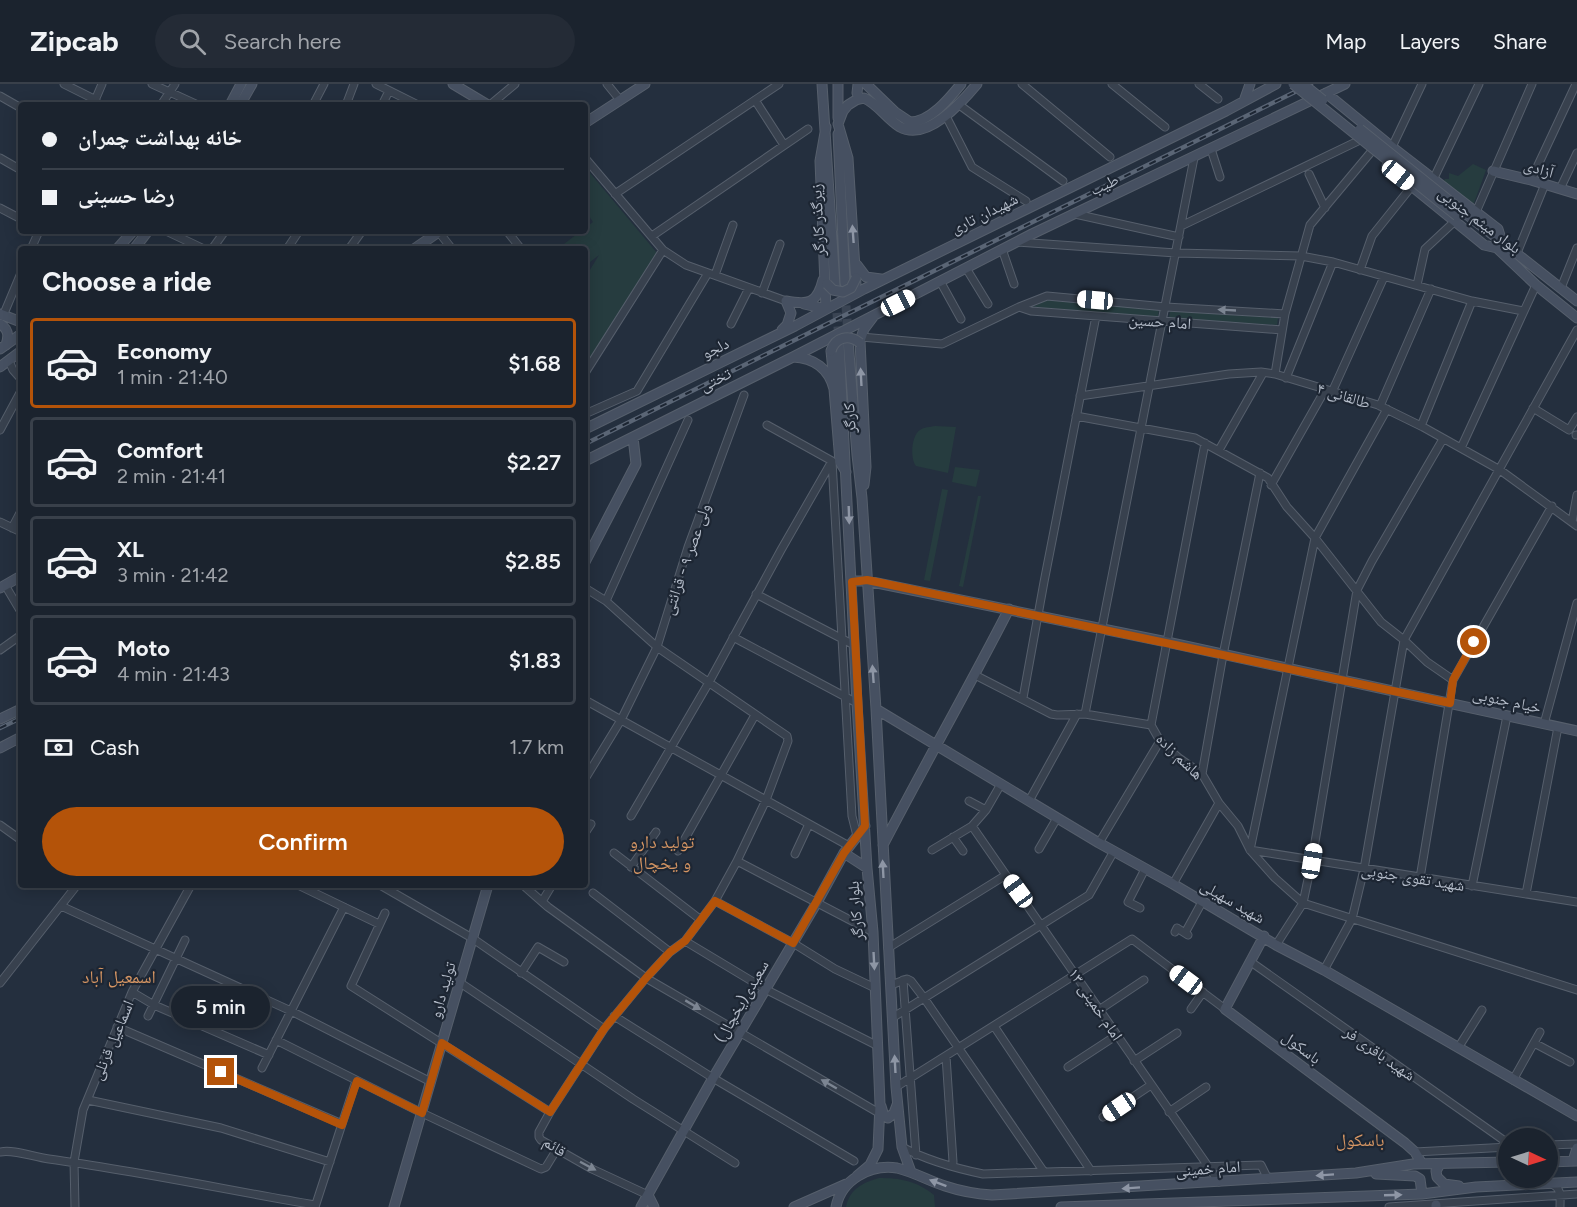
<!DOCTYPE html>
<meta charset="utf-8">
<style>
:root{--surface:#1b232e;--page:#242b36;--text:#f1f3f6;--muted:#a0a4aa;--line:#39404a;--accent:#b45309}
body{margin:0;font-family:Figtree,"Noto Naskh Arabic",sans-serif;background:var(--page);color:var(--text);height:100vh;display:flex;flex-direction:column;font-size:22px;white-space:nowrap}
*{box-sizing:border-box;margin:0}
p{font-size:20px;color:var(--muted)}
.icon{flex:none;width:33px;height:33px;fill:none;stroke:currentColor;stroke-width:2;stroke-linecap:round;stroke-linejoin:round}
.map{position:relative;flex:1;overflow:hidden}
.side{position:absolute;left:18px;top:162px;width:570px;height:642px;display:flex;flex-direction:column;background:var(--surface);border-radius:6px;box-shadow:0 3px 15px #0003,0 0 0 2px var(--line)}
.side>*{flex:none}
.guide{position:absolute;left:18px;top:18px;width:570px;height:132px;border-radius:6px;box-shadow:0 3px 15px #0003,0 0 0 2px var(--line);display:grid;align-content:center;height:132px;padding:0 24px;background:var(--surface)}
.needle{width:39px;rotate:94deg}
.controls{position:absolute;left:1498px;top:1044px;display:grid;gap:12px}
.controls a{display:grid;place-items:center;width:60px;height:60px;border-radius:50%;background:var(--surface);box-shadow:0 3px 15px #0003,0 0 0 2px var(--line);font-size:30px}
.end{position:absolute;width:27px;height:27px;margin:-14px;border:8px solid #b45309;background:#fff;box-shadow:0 0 0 3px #fff}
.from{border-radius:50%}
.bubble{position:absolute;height:42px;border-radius:21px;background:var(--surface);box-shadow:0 3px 15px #0003,0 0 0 2px var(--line);font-size:20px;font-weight:600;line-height:42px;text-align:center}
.car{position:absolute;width:18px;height:36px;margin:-18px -9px;border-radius:8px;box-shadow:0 0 4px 2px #0007;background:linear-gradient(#fff 24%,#345 0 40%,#fff 0 76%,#345 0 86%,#fff 0)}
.guide b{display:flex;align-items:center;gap:21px;height:57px;font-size:22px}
.guide b+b{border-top:2px solid var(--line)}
.guide i{width:15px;height:15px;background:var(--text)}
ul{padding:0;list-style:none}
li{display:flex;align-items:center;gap:18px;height:90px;margin:0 12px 9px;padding:0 12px;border:3px solid var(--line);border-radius:6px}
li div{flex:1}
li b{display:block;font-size:22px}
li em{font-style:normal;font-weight:600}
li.on{border-color:var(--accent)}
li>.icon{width:54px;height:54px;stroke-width:1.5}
h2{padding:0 24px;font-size:27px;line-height:72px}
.pay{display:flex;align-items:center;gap:15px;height:66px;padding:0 24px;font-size:22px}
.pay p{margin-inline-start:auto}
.action{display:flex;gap:12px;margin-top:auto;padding:12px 24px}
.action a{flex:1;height:69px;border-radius:36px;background:var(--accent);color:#fff;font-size:24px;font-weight:600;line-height:69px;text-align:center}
header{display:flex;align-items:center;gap:36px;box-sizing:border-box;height:84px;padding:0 30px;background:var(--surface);border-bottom:2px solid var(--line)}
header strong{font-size:28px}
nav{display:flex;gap:33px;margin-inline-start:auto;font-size:21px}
.search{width:420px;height:54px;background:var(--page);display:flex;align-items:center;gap:15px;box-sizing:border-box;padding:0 21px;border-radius:33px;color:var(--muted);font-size:22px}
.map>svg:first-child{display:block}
.green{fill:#263c3f}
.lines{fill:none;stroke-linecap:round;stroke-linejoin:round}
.secondary-tunnel{stroke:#3a4453;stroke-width:9;stroke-dasharray:9 4.5;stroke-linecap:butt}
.street-casing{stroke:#565f6c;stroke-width:9}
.secondary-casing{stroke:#565f6c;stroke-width:11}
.street{stroke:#38414e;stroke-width:7}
.secondary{stroke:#465061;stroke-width:9}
.rail-casing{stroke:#5a6575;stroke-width:4.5}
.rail{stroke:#1d2633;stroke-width:2;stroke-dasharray:7;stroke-linecap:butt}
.secondary-bridge-casing{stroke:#565f6c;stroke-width:11;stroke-linecap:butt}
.secondary-bridge{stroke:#465061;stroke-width:9}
.oneway{fill:#8e96a5}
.oneway2{fill:#7c8592}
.route{stroke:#b45309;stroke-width:8}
.labels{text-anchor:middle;stroke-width:4.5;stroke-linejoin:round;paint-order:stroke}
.street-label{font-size:16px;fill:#b4bcc9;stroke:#1d2633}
.neighbourhood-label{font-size:18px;fill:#d59563;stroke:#1d2633}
</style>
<header>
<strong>Zipcab</strong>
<div class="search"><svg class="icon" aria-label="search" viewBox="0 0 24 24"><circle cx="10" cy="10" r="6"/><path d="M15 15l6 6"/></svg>Search here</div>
<nav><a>Map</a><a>Layers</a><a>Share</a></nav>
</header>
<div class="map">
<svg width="1577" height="1123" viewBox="0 0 1577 1123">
<rect width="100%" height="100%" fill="#242f3e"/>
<!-- green -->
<path class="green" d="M1473 80 1486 86 1473 122 1442 100 1445 95H1449V89L1458 92Z
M585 83 657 169 585 282V194L599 171 585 182V165L560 163 581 147H585V144L593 138 585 126Z
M1049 215 1159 224 1158 233 1033 223Z
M1170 227 1278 234 1277 241 1169 234Z
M935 342 956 343 948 389 916 382C910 375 911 352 920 346 924 343 930 343 935 342Z
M955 383 980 386 976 403 952 398Z
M942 405 948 406 930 497 924 496Z
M978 412H981L963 503 959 502Z
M879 1094C900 1094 917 1097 934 1111L935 1123H846C850 1105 862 1099 879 1094Z"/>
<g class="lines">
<!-- secondary-tunnel -->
<path class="secondary-tunnel" d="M835 202 839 257
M845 208 848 251"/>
<defs>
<path id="street" d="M64 0 96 16
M152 0 198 21
M376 0 418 21
M607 0 620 16
M1022 0 1110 73
M1112 0 1165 43
M1199 0 1218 15
M0 12 21 24
M755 16 784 61
M958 20 1063 97
M93 21 102 0
M161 21 175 0
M313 21 324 0
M346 21 354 0
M382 21 389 7
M490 21 515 0
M946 32 972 83 1026 117
M1392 63 1422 0
M1211 65 1220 93
M0 74 21 86
M585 74 663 166 686 181 786 217
M1309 90 1325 124
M1433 96 1479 0
M1531 96 1576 0
M1560 105 1577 69
M615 110 779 0
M0 124 21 135
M1476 128 1532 0
M1075 130 1179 153
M1181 142 1358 57
M166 147 204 165
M438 147 452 165
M507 147 521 165
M652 152 808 45
M1017 158 1176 169 1301 172 1333 178 1472 217 1523 227
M31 165 39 147
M212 165 225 147
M287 165 299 147
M349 165 362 147
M1002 165 1014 200
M1517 169 1545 100
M966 184 988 220
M1360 186 1372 152 1412 102
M715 191 733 141
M940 197 961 235
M1417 201 1425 165 1455 137
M1561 204 1577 164
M762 209 780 160
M1019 223 1031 227 1282 246
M3 232 21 189
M731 240 749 204
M861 253 942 260 1019 223 1047 212 1166 223 1285 230
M9 277 13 286 21 295
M585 289 663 166
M1275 290 1285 230 1310 141 1371 68
M1286 294 1333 178
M1332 308 1384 193
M1080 312 1229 290 1261 288 1275 290 1378 321 1423 343 1500 386 1577 442
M1380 322 1431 205
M1533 324 1569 346 1577 333
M1387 325 1315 454 1250 766 1577 818
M585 330 637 307 708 189
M1076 332 1195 354 1268 394 1287 423 1315 454 1381 538 1404 556 1427 578 1453 596
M767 341 832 377 852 732 857 752
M1421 342 1472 217
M0 346 21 307
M1576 351H1577
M1461 364 1536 201
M1219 366 1263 289
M1271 401 1325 306
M0 438 21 448
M1572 438 1577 411
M12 444 21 427
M5 501 21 528
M585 504 606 517 657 563 784 650 787 652 788 657 766 716 737 777 715 817 685 857 670 868 646 894 604 945 550 1028 539 1048V1053L541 1056 592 1085 648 1111
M756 510 854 561
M606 517 688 336
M733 553 857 619
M0 566 21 551
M975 591 1051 630 1057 631 1085 630 1151 641 1160 657 1179 674 1202 690 1219 719 1238 742 1250 766 1275 794 1303 819 1577 906
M1023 614 1044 498 1096 232
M585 616 849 762
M1085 630 1194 74
M1544 640 1577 519
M1151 641 1205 359
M1202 690 1223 571 1260 389
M585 695 621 636 657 563 688 463 744 311
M969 717 986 726
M1029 717 1077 630
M631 732 708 600 781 466 832 377
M0 741 21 756
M972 742 1219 1098
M585 749 591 740
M953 753 963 767
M1099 759 1160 657
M1039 765 1057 734
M932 766 972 742 986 726 1001 700
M678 767 755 631
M614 769 701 836
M795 770 809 740
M737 777 873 848
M631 783 656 748
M1420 794 1453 596 1552 422
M1173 800 1219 719
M298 801 379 840
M380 801 472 854 604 945
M523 801 548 823 646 894 879 1029
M1472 802 1507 632
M593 809 670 868
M1526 810 1558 643
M543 816 552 801
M715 817 793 859 835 885 875 904
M61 822 291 927 431 998
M1140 824 1128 818 1145 785
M385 829 351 902 550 1028
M1175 848 1177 844 1188 851
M1185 849 1202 818
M685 857 765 905 878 962
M1276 861 1303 819 1312 776 1357 506 1372 477 1443 355
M888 864 1006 791
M1251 878 1509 1060
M1324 886 1352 835 1364 785 1404 556 1577 246
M521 889 538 863 564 878
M903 896 916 1071
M459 898 633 1015 735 1079
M0 899 77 801
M891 901 907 895 911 897 924 914 1044 1088
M132 908 154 921 269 971
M1191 925 1203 908
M1099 926 1144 896
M148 932 185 856
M614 932 713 994 854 1077
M892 934 1089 811 1114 767
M994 942 1091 1087
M117 943 342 1040
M276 956 422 1029 541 1085 546 1083 557 1065
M1534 959 1570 978
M1458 964 1482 926
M946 972 953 1078
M1134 977 1177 949
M1068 983 1117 951
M262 984 344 823
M1513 996 1540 948
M896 1003 1132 855 1225 925
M88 1016 221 1044 330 1078
M1169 1028 1206 1003
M1103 1033 1151 1001
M1548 1061 1577 1060
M902 1063C928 1077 954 1084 983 1090L1261 1081 1268 1095
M0 1068C14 1065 33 1073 49 1075 138 1087 227 1106 315 1121
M1415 1068 1509 1063
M1551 1100C1562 1103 1560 1114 1560 1123
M75 1123 74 1078 83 1026 132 908 191 801
M315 1123 356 997
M1389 1123 1577 1110"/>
<path id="secondary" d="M453 0 488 21
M822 0 835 202
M858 0 857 9 859 14
M866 0 895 28 910 38C930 38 949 15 961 0
M1326 9 1392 63 1498 145 1502 158 1577 217
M1244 17 1250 0
M230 21 241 0
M240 21 252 0
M838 34V0
M585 39 645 0
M838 50 845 199
M1387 82 1484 161 1497 164 1536 201 1577 234
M1493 87 1531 96 1577 110
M1461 126 1502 158
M117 165 133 147
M134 165 148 147
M414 165 440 147
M857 181 866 193 881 195
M856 200 848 74 838 40 843 27 848 21 856 16 864 14C878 20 887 35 900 43 927 58 962 18 977 0
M786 217C808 221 817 220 823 196
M804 220 826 225 820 77 826 43
M0 230 21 238
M0 240C9 245 9 252 6 261
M782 246 787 241 791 229 786 217
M848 256 857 371 862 414 876 625 896 1003 902 1063 911 1088
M839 258 857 619 867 784 873 848 880 1020 878 1065 870 1081 857 1092
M0 265 21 250
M831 267 834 297
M793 273C814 274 829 285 834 305L840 378 846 388
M0 283 21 267
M585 345 795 242 864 205 1226 27 1276 0
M585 377 793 273 1032 150 1345 0
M864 401 866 383 860 257 864 245 873 233
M585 478 636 380 633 353
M852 497H867L1167 558 1577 647
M0 504 21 492
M876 625 1099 759 1173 800 1276 861 1324 886 1577 1032
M0 635 21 625
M0 664 21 653
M883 761C924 682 968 605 1009 525
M844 769 867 784
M1264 852 1225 925 1405 1059 1415 1068 1422 1080
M881 1022 884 1032 888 1034 894 1029 897 1021
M1573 1077 1577 1064
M1548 1078 1577 1077
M1440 1080 1436 1087 1437 1093 1444 1100 1459 1102
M1376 1090 1415 1092 1420 1095 1422 1110
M648 1111 654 1123
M1436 1121V1123
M394 1123 488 801
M641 1123 713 994 816 820 844 769 865 742
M794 1123 846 1100
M836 1123C841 1096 870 1080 897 1084 914 1088 929 1097 945 1102 960 1107 976 1110 992 1111L1356 1089 1413 1080 1509 1078
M1061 1123 1422 1110 1476 1103 1577 1098"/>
</defs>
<!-- street casing -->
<use href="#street" class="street-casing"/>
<!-- secondary casing -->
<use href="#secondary" class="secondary-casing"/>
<!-- street -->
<use href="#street" class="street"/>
<!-- secondary -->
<use href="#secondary" class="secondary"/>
<defs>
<path id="rail" d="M585 360 1311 0
M0 644 21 634"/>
</defs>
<!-- rail casing -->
<use href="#rail" class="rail-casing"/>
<!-- rail -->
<use href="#rail" class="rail"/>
<defs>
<path id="secondary-bridge" d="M1293 0 1457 132
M1303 0 1323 16
M1360 45 1461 126
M827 200 833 206 843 208 851 204 856 194
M831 267C835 253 849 250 860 259"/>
</defs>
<!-- secondary-bridge casing -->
<use href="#secondary-bridge" class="secondary-bridge-casing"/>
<!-- secondary-bridge -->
<use href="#secondary-bridge" class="secondary-bridge"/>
</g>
<!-- one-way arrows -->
<defs><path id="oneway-solid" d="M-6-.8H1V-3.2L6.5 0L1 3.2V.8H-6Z" transform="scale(1.5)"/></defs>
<g class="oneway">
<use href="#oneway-solid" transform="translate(853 150) rotate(-94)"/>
<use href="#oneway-solid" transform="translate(861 293) rotate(-93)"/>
<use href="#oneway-solid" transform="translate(849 431) rotate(88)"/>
<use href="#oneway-solid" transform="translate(873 590) rotate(-94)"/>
<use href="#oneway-solid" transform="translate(883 785) rotate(-93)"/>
<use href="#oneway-solid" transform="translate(874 877) rotate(87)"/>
<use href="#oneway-solid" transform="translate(895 980) rotate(-93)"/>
<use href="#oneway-solid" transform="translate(1325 1091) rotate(176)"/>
<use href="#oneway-solid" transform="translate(938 1099) rotate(-159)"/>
<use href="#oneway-solid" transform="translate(1131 1104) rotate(176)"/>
<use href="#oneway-solid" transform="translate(1393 1111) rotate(-2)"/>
</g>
<g class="oneway2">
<use href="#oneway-solid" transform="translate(1227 226) rotate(-177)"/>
<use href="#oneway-solid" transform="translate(693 921) rotate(31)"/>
<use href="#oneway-solid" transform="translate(829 1000) rotate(-150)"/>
<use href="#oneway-solid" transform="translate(588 1082) rotate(28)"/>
</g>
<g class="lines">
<!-- route -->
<path class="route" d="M221 988 342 1041 357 997 422 1029 442 959 550 1028 604 945 646 894 670 868 685 857 715 817 793 859 844 769 865 742 852 498 867 496 877 498 1450 619 1453 596 1474 558"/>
</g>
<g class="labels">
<!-- street labels -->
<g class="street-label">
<text transform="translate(1539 84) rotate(16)" y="6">آزادی</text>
<text transform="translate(1104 100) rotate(-25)" y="6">طیب</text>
<text transform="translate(984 129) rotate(-26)" y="6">شهیدان تاری</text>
<text transform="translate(817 136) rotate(-93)" y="6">زیرگذر کارگر</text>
<text transform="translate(1480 136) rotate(37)" y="6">بلوار میثم جنوبی</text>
<text transform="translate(1160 237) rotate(4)" y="6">امام حسین</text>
<text transform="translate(715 264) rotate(-26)" y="6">دلجو</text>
<text transform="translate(715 295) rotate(-27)" y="6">تختی</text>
<text transform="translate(1344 311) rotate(17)" y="6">طالقانی ۴</text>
<text transform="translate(849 334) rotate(-93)" y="6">کارگر</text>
<text transform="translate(686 475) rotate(-71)" y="6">ولی عصر ۹ - قرائتی</text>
<text transform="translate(1507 616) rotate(12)" y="6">خیام جنوبی</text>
<text transform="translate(1180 672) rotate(44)" y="6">هاشم زاده</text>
<text transform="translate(1413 793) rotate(9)" y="6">شهید تقوی جنوبی</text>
<text transform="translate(1233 817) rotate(30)" y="6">شهید سهیلی</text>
<text transform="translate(855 827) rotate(-95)" y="6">بلوار کارگر</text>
<text transform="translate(442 906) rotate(-74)" y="6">تولید دارو</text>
<text transform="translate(741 917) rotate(-60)" y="6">سعیدی(یخچال)</text>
<text transform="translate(1096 920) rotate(56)" y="6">امام خمینی ۱۳</text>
<text transform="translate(112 956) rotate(-67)" y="6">اسماعیل قرنلی</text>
<text transform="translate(1302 963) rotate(37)" y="6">باسکول</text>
<text transform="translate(1380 969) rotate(35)" y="6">شهید باقری فر</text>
<text transform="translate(555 1062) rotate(33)" y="6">قائم</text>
<text transform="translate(1208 1084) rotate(-4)" y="6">امام خمینی</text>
</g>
<!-- neighbourhood labels -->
<g class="neighbourhood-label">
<text x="662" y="764">تولید دارو<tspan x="662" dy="21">و یخچال</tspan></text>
<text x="119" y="899">اسمعیل آباد</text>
<text x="1360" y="1062">باسکول</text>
</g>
</g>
</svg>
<div class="controls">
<a><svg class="needle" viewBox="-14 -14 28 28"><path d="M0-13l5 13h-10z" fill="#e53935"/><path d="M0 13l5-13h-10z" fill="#a0a4aa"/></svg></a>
</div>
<i class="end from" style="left:1474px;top:558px"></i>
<i class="end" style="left:221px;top:988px"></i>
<div class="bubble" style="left:171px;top:902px;width:99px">5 min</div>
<i class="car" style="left:1398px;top:91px;rotate:129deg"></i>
<i class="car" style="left:1095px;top:216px;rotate:275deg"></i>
<i class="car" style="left:898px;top:219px;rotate:63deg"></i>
<i class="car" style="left:1312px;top:777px;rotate:9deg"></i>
<i class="car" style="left:1018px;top:807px;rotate:324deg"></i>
<i class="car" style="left:1186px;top:896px;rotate:307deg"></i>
<i class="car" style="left:1119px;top:1023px;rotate:236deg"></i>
<div class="guide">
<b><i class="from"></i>خانه بهداشت چمران</b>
<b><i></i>رضا حسینی</b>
</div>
<section class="side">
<h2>Choose a ride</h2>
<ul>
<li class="on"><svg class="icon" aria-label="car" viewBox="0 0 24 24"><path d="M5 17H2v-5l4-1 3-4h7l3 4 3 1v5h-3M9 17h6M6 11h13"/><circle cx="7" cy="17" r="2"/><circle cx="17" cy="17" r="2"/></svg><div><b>Economy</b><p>1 min · 21:40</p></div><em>$1.68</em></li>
<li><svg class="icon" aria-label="car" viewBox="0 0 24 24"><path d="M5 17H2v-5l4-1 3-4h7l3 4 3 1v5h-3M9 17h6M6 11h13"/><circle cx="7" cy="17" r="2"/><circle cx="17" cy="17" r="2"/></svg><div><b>Comfort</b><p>2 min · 21:41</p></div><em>$2.27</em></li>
<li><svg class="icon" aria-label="car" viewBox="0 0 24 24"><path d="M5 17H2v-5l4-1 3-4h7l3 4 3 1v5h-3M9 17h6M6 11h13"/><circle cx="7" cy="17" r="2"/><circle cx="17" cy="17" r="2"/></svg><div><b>XL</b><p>3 min · 21:42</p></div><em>$2.85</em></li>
<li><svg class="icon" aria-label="car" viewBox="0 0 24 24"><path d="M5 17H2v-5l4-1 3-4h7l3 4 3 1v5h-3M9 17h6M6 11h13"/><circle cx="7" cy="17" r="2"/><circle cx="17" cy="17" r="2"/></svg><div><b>Moto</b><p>4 min · 21:43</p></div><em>$1.83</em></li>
</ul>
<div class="pay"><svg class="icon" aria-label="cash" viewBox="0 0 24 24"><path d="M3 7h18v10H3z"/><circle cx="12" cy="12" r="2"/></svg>Cash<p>1.7 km</p></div>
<div class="action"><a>Confirm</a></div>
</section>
</div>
